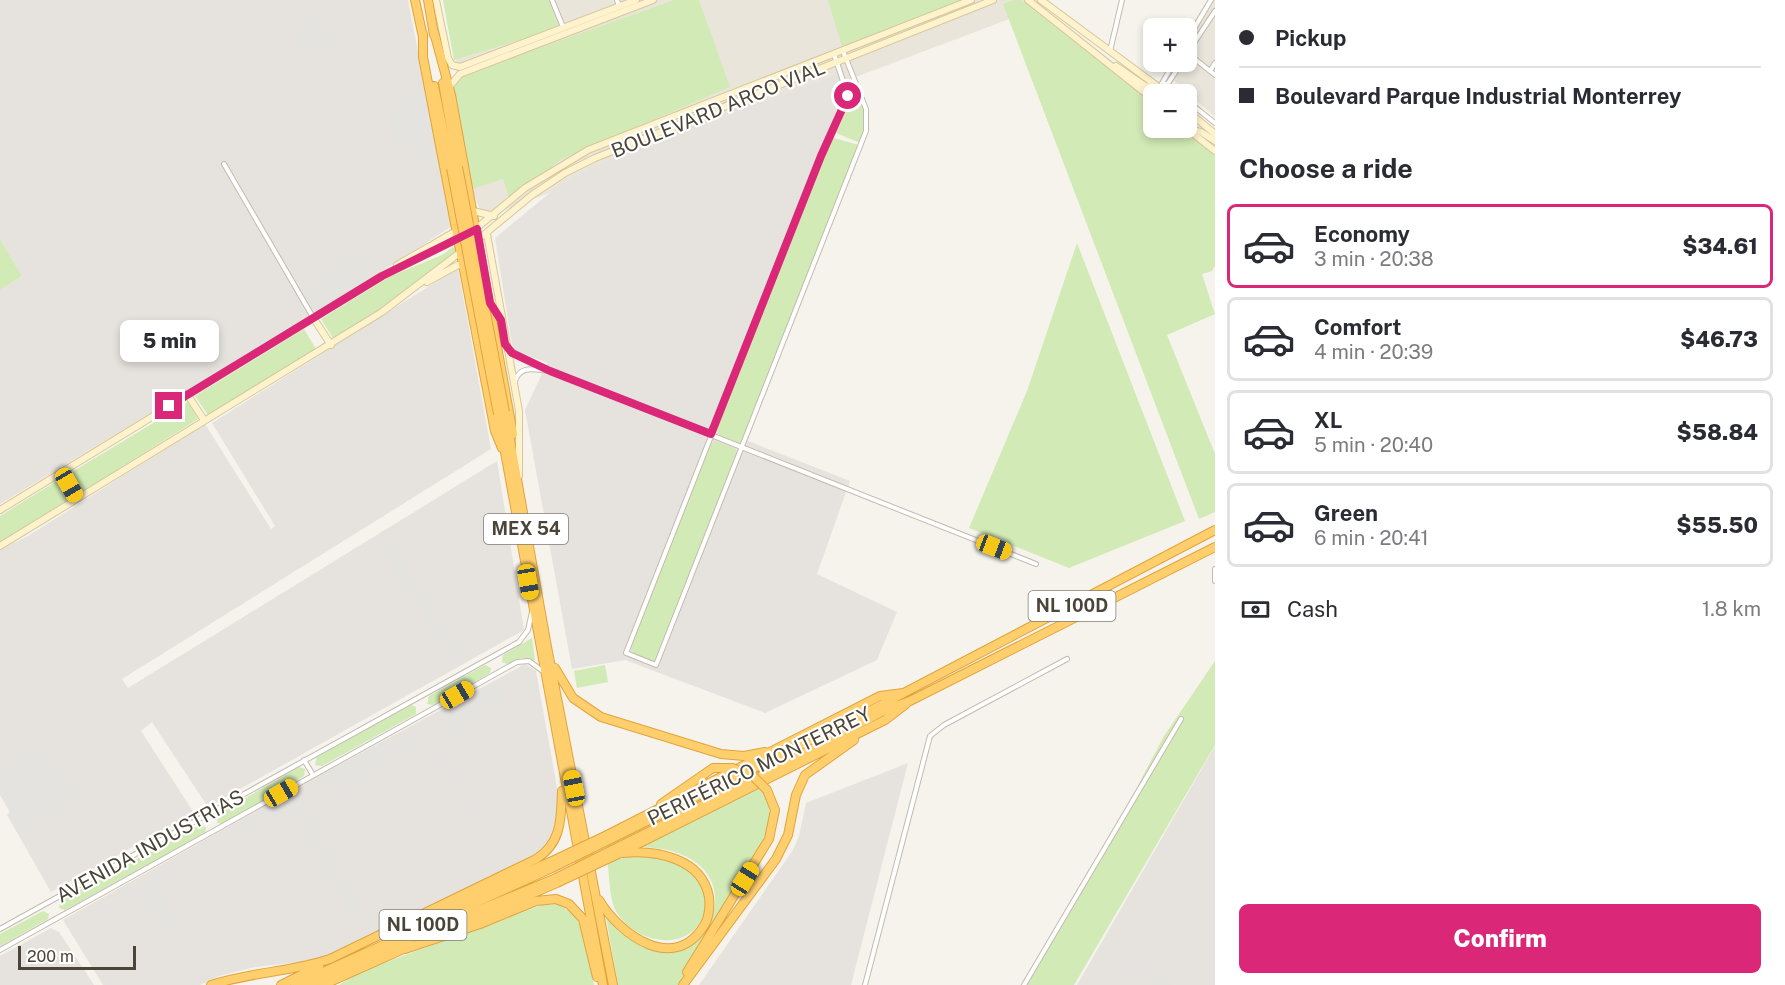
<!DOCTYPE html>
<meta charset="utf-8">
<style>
:root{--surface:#fff;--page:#f7f7f7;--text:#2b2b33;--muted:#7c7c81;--line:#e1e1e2;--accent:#db2777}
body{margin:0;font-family:"Public Sans",sans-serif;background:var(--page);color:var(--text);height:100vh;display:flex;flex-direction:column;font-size:22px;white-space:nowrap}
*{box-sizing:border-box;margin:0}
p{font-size:20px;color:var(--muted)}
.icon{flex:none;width:33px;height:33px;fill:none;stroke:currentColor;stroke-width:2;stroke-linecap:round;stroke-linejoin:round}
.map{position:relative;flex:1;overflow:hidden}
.side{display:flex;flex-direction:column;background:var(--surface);width:570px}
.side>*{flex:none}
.banner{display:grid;align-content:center;height:132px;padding:0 24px;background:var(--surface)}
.buttons{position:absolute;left:1143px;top:18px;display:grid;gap:12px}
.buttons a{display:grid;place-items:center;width:54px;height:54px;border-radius:9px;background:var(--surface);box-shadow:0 3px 9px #0003;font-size:30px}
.scale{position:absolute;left:18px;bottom:15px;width:118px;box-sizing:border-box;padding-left:6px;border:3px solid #4b4439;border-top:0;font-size:16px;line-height:21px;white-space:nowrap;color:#4b4439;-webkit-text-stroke:4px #fff;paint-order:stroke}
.end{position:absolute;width:27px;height:27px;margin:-14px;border:8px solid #db2777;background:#fff;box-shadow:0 0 0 3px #fff}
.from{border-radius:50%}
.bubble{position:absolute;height:42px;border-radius:9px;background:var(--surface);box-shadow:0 3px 9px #0003;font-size:20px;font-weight:800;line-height:42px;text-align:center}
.car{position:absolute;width:18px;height:36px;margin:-18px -9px;border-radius:8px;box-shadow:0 0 4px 2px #0007;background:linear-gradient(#f5c518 24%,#345 0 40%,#f5c518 0 76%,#345 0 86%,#f5c518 0)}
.banner b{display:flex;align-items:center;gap:21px;height:57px;font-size:22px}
.banner b+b{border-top:2px solid var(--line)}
.banner i{width:15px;height:15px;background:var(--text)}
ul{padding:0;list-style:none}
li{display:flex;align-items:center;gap:18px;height:84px;margin:0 12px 9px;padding:0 12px;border:3px solid var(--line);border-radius:9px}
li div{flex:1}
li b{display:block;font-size:22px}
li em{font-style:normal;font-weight:800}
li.current{border-color:var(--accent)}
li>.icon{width:54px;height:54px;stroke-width:1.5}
h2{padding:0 24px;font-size:27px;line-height:72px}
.pay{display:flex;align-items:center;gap:15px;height:66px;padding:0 24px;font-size:22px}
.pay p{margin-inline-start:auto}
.button{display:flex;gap:12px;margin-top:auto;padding:12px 24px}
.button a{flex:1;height:69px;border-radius:9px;background:var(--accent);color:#fff;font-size:24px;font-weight:800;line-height:69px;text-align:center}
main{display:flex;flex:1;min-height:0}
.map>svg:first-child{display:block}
.residential{fill:#eae5da}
.industrial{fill:#e6e2dd}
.green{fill:#d2eab5}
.parking{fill:#e5e3e0}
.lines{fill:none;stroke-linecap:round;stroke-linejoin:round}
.street-casing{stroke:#c2bbae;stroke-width:6}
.secondary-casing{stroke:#d6c79b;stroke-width:8}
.highway-casing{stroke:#e0a43c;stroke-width:10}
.street{stroke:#fff;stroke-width:4}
.secondary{stroke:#fff3cd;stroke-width:6}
.highway{stroke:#ffcf6e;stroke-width:8}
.highway-bridge-casing{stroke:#e0a43c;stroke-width:10;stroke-linecap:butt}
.highway-bridge{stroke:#ffcf6e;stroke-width:8}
.route{stroke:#db2777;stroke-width:8}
.labels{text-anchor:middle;stroke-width:4.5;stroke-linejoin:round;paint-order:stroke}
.shield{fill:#fff;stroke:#817c74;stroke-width:1.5}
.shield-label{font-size:18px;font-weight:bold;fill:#4b4439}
.street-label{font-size:20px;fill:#4b4439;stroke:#fff}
</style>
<main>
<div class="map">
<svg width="1215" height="985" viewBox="0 0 1215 985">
<rect width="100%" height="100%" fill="#f6f3ec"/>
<!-- residential -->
<path class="residential" d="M443 0H1037L1036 9 483 218 472 189 459 77Z
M1208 0H1215V117L1161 69 1166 62H1186L1187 32Z"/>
<!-- industrial -->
<path class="industrial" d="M0 0H408L452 226 344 296 0 504V290L22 276 0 239Z
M837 75 844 91 710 426 850 481 817 574 897 612 877 660 765 713 625 660 572 669 525 410 547 363 513 350 495 238 551 192 585 170 739 107 761 103Z
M458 268 491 449 122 679 128 688 497 461 524 630 208 807 152 722 141 731 194 813 51 892 7 815 11 811 0 794V550L28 536 205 424 271 529 275 526 212 423Z
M525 664 536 671 560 804 554 835 538 852 330 956 316 960 255 967 219 976 200 985H103L63 920 295 789Z
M1215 746V985H1077Z
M908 763 851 985H699L793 850 799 836 806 803Z
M51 928 59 932 94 985H0V956Z"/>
<!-- green -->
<path class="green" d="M443 0H549L559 28 454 60Z
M674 0H699L730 87 562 159 509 198 503 179 472 189 453 90 459 77Z
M828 0H964L842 47Z
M1014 0H1021L1153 104 1154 128H1181L1215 156V266L1212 271 1202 274 1215 314 1167 335 1215 454V512L1199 519 1003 4Z
M852 98 861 102C866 116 866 129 860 143L836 133Z
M834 138 859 145V148L740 444 721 436 716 429 829 142Z
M0 239 22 276 0 290Z
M1077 243 1185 521 1069 568 969 528 1027 391Z
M457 244 458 250 393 301 333 338 321 319 391 276 442 255Z
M304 329 316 349 208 415 195 396Z
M188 402 198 419 80 493 67 475Z
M715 441 735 448 736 453 656 659 652 662 636 656 630 646 709 447Z
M60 479 72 497 0 543V516Z
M532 638 535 660 521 658 507 664 502 662 503 655Z
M1215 661V745L1074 985H1025L1095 867 1164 736Z
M485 665 491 668 490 673 434 705 427 704 429 696Z
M605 665 608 682 577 688 574 671Z
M411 705 416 707V714L322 766 315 765 317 757Z
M299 767 305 769 304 776 224 824 217 823 218 814Z
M759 787C771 802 772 813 767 832L678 985H618L605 911C613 921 621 935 633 941 715 985 766 846 636 847Z
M201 824 206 828 205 833 65 910 59 908 60 901Z
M638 855C738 858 715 959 648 937 636 933 623 923 616 911 609 899 610 876 607 861Z
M557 904C589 916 588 955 594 985H339L359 972 542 905Z
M43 911 49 914 48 919 0 946V934Z"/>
<!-- parking -->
<path class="parking" d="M316 14 335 45 307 59 290 26Z
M414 91 418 95 423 92 431 130 428 137 421 142 428 145 432 152 426 160 418 158 417 147 414 143 401 148 389 130 394 125 382 107 388 103 393 108Z
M355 253 370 277 315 310 301 286Z
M386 533 467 662 456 668 375 540Z
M497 685 506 700 505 705 500 708 498 706 488 711 490 714 479 721 478 718 452 738 441 720Z
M421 729 428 740 388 762 391 768 336 798 323 775 385 740 389 747Z
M42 740 79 799 22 833 0 795V766Z
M439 747 477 816 474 818 436 749Z
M293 790 301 800 364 913 354 920 288 808 236 840 230 831Z
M203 845 209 853 205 856 203 853 156 882 152 876Z
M152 879 182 929 167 938 159 924 155 925 142 903 145 901 137 888Z
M132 886 135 891 90 919 86 914Z
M1111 948 1173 984 1153 985 1106 957Z"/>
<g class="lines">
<defs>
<path id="street" d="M552 0 563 27
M617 0 619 6
M1186 42 1211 0
M1110 51 1122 0
M834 54 848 96 821 156 626 653 656 665 866 131V109L843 51
M1186 55 1215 11
M1190 55 1215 75
M1210 71 1215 63
M1166 84 1180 94
M1160 87 1174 62
M1161 88 1167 85 1182 62
M1186 100 1215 123
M224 164 314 319
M509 350 550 371 1036 564
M515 381C521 364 535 370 549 371
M1215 569V581
M304 760 313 775
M0 929 519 642 528 630 532 612
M0 950 517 662 529 661 544 672
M865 985 930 736 944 725 1067 659
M1024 985 1181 719"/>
<path id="secondary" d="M436 0 448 58 452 65 460 67 636 0
M1028 0 1154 100
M1041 0 1168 94
M1116 66 1145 86 1156 88
M450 86 460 74 653 0
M1186 110 1215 134
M1186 128 1215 151
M1191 129 1201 132 1215 141
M473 211 494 216
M473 231 525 188 588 150 971 0
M487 234 519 411V476
M475 242 532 195 565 173 595 158 993 0
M397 265 456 231
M427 282 458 265 464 266
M314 319 331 345
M187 394 204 420
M61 472 77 498
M0 510 382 276 462 237
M0 546 382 312 462 251"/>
<path id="highway" d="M415 0 423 37
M428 0 434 35
M434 32 451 95 513 434
M423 34V57L495 431 502 448
M443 83 458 167
M434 86 451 168
M505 412 547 647 613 985
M498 414 603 985
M555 668 573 698 601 717 721 754 744 756 765 752
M661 804 713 768H732
M607 835 880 696 903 693
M609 840 877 707 1215 530
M612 850 763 775 887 709 910 701 1215 547
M614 856 885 720 906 704
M599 900C620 935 675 975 705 924 709 916 710 906 709 897 702 858 656 850 623 853
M429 916 550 862
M448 930 557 883
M405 949 480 924 536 901 556 899 569 904 583 919 597 977
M687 972 769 839 775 810 767 790
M211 985C251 972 291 972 330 959L536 859C562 843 561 818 562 791
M281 985 319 966
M295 985 552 868
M309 985 376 953 556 878
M323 985 410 946
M683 985 776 859 788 835 796 795 805 775 854 740"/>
</defs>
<!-- street casing -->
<use href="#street" class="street-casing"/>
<!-- secondary casing -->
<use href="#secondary" class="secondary-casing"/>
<!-- highway casing -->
<use href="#highway" class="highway-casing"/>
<!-- street -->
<use href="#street" class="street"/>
<!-- secondary -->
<use href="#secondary" class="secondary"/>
<!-- highway -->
<use href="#highway" class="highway"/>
<defs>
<path id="highway-bridge" d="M458 167 505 412
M451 168 498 414
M732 768 752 775 767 790
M550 862 607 835
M552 868 609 840
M556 878 612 850
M557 883 614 856"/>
</defs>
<!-- highway-bridge casing -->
<use href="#highway-bridge" class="highway-bridge-casing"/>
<!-- highway-bridge -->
<use href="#highway-bridge" class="highway-bridge"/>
</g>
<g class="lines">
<!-- route -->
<path class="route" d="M169 406 382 276 477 229 490 303 501 320 505 344 512 353 550 371 711 434 821 156 848 96"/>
</g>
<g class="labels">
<!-- shield labels -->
<g class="shield">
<rect x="484" y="514" width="84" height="30" rx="4.5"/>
<rect x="1028.5" y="591" width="87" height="30" rx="4.5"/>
<rect x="379.5" y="910" width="87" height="30" rx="4.5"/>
</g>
<g class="shield-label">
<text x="526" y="535">MEX 54</text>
<text x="1072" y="612">NL 100D</text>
<text x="423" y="931">NL 100D</text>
</g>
<!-- street labels -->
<g class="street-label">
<text transform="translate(718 109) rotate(-22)" y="7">BOULEVARD ARCO VIAL</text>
<text transform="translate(759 766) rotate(-26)" y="7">PERIFÉRICO MONTERREY</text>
<text transform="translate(150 846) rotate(-29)" y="7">AVENIDA INDUSTRIAS</text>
</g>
</g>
</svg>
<div class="buttons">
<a>+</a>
<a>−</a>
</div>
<div class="scale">200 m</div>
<i class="end from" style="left:848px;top:96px"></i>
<i class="end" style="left:169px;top:406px"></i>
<div class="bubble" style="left:120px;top:320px;width:99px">5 min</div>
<i class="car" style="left:69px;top:485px;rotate:150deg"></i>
<i class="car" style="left:994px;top:547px;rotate:111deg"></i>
<i class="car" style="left:528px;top:582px;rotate:170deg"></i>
<i class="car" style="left:457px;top:695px;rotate:60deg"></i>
<i class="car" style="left:574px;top:788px;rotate:349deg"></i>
<i class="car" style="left:281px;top:793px;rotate:60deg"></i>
<i class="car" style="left:745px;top:879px;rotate:32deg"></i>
</div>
<section class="side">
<div class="banner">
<b><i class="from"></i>Pickup</b>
<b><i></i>Boulevard Parque Industrial Monterrey</b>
</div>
<h2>Choose a ride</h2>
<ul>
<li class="current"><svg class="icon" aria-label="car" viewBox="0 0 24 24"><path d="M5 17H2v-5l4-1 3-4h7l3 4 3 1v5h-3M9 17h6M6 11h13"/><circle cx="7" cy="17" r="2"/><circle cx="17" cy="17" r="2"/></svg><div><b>Economy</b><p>3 min · 20:38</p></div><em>$34.61</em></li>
<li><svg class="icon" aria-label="car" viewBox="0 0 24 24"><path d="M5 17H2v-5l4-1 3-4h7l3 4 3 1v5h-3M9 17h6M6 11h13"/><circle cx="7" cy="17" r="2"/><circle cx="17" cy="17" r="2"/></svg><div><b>Comfort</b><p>4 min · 20:39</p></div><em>$46.73</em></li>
<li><svg class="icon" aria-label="car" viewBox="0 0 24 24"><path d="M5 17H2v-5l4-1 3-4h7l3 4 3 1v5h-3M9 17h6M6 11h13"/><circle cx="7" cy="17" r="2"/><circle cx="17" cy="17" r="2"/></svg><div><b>XL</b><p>5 min · 20:40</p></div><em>$58.84</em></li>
<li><svg class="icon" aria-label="car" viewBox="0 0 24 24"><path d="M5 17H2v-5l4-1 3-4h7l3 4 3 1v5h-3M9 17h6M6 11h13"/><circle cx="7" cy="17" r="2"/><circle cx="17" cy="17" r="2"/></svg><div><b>Green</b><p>6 min · 20:41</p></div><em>$55.50</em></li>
</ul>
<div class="pay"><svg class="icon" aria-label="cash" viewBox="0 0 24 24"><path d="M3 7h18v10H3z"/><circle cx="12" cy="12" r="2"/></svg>Cash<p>1.8 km</p></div>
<div class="button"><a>Confirm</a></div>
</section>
</main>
